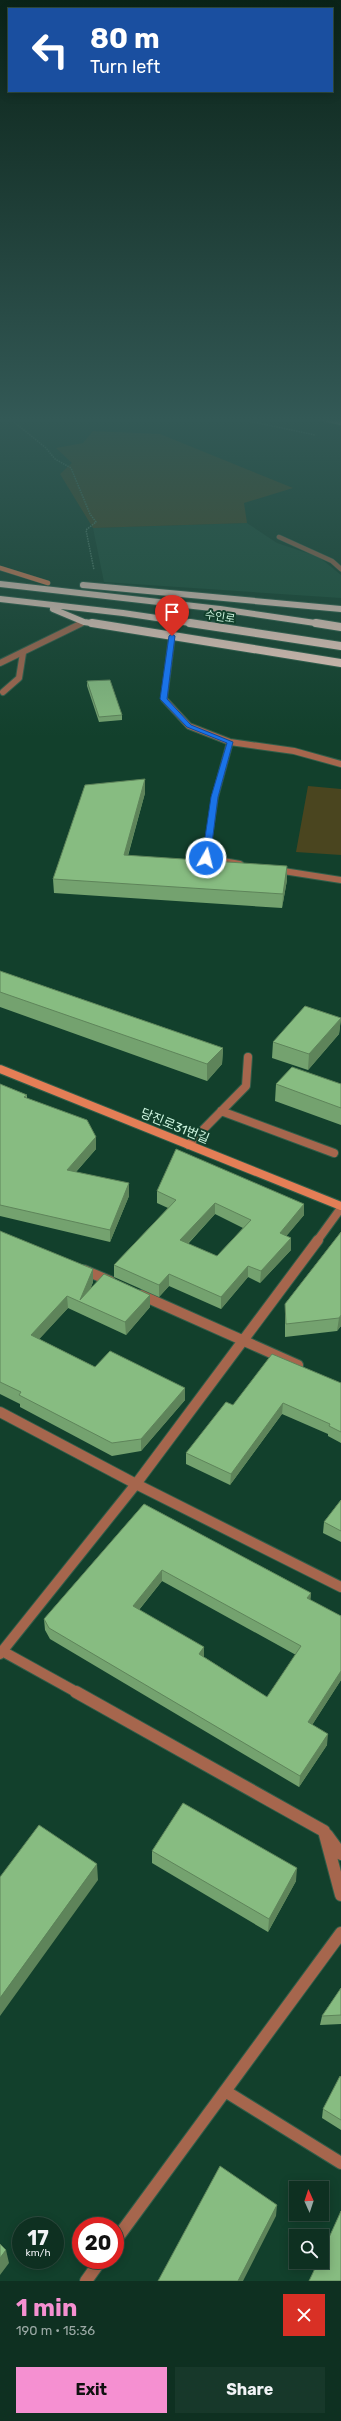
<!DOCTYPE html>
<meta charset="utf-8">
<style>
body{margin:0;font-family:Rubik,"Noto Sans KR",sans-serif;background:#17382a;color:#f1f3f6;height:100vh;display:flex;flex-direction:column;font-size:15px;white-space:nowrap}
*{box-sizing:border-box;margin:0}
p{font-size:13px;color:#9ba9a5}
.icon{flex:none;width:22px;height:22px;fill:none;stroke:currentColor;stroke-width:2;stroke-linecap:round;stroke-linejoin:round}
.map{position:relative;height:2281px;overflow:hidden}
.sheet{display:flex;flex-direction:column;background:#0e3021;flex:1}
.sheet>*{flex:none}
.banner{position:absolute;left:8px;top:8px;width:325px;height:84px;border-radius:0px;box-shadow:0 2px 10px #0003,0 0 0 1px #2e4b3f;background:#1a4fa0;color:#fff;overflow:hidden}
.needle{width:26px;rotate:357deg}
.buttons{position:absolute;left:289px;top:2181px;display:grid;gap:8px}
.buttons a{display:grid;place-items:center;width:40px;height:40px;border-radius:0px;background:#0e3021;box-shadow:0 2px 10px #0003,0 0 0 1px #2e4b3f;font-size:20px}
.speed{position:absolute;left:12px;top:2217px;display:flex;gap:8px;font-size:20px;font-weight:700;text-align:center}
.speed>*{display:grid;place-content:center;width:52px;height:52px;border-radius:50%;background:#0e3021;box-shadow:0 2px 10px #0003,0 0 0 1px #2e4b3f;line-height:1}
.speed small{font-size:10px;font-weight:400}
.speed .limit{border:6px solid #d22;background:#fff;color:#111}
.pin{position:absolute;display:grid;place-items:center;width:34px;height:34px;color:#fff;margin:-41px -17px;border-radius:50% 50% 50% 0;rotate:-45deg;box-shadow:0 0 4px #0007}
.pin .icon{rotate:45deg}
.me{position:absolute;width:44px;margin:-22px;rotate:8deg;stroke-linejoin:round;filter:drop-shadow(0 0 3px #0008)}
.turn{display:flex;align-items:center;gap:14px;height:84px;padding:0 16px;font-size:18px}
.turn .icon{width:52px;height:52px;stroke-width:2.5}
.turn b{display:block;font-size:28px;line-height:34px}
.round{display:grid;place-items:center;flex:none;width:42px;height:42px;border-radius:0px;background:#17382a}
.headline{display:flex;align-items:center;justify-content:space-between;height:68px;padding:0 16px}
h1{font-size:24px;font-weight:700;line-height:30px;color:#f590d1}
.cta{display:flex;gap:8px;margin-top:auto;padding:8px 16px}
.cta a{flex:1;height:46px;border-radius:0px;background:#f590d1;color:#111;font-size:16px;font-weight:700;line-height:46px;text-align:center}
.cta a+a{background:#17382a;color:#f1f3f6}
.map>svg:first-child{display:block}
</style>
<div class="map">
<svg width="341" height="2281" viewBox="0 0 341 2281">
<rect width="100%" height="100%" fill="#12402c"/>
<path fill="#1b4f39" d="M 247,523 L 277,543 L 319,557 L 341,575 L 341,598 L 104,582 L 93,528 Z"/>
<path fill="#4a451f" d="M 93,431 L 160,434 L 293,488 L 244,503 L 247,523 L 93,528 L 60,474 L 72,463 L 56,448 L 83,443 Z
M 308,786 L 341,789 L 341,855 L 296,852 Z"/>
<g fill="none" stroke-linecap="round" stroke-linejoin="round">
<g stroke="#305d49" stroke-width="5.5">
<path id="lane-far1" d="M 279,537 L 332,561 L 341,569"/>
</g>
<g stroke="#305d49" stroke-width="8">
<path id="lane" d="M 172,636 L 164,699 L 189,726 L 230,742
M 3,692 L 19,678 L 23,653
M 240,864 L 206,858 L 215,797 L 230,742 L 294,751 L 341,764
M 277,870 L 341,880"/>
</g>
<g stroke="#305d49" stroke-width="5.5">
<path id="street-far4" d="M 79,624 L 84,622"/>
</g>
<g stroke="#305d49" stroke-width="8">
<path id="street-far3" d="M 0,663 L 82,623"/>
</g>
<g stroke="#305d49" stroke-width="10">
<path id="street-far2" d="M 221,1111 L 334,1153
M 188,1145 L 246,1086 L 248,1057
M 317,1241 L 341,1208"/>
</g>
<g stroke="#305d49" stroke-width="12">
<path id="street-far1" d="M 84,1270 L 110,1281
M 141,1295 L 298,1365
M 0,1412 L 136,1484 L 341,1587
M 2,1651 L 78,1693
M 0,1654 L 136,1484 L 318,1240"/>
</g>
<g stroke="#305d49" stroke-width="14">
<path id="street" d="M 76,1692 L 324,1831 L 341,1895
M 327,1835 L 341,1854
M 225,2091 L 341,2163
M 115,2241 L 341,1933
M 86,2281 L 101,2260"/>
</g>
<g stroke="#305d49" stroke-width="5.5">
<path id="secondary-far1" d="M 0,568 L 48,583"/>
</g>
<g stroke="#305d49" stroke-width="10">
<path id="secondary" d="M 0,1069 L 341,1206"/>
</g>
<g stroke="#305d49" stroke-width="8">
<path id="highway-far1" d="M 318,417 L 341,422
M 0,584 L 220,609 L 322,624
M 83,585 L 341,609
M 0,599 L 123,613 L 197,624
M 53,609 L 84,622 L 98,624"/>
</g>
<g stroke="#305d49" stroke-width="10">
<path id="highway" d="M 92,623 L 341,663
M 190,623 L 341,646
M 316,623 L 341,627"/>
</g>
<path stroke="#527e6a" stroke-width="1.5" stroke-dasharray="1.5 1" stroke-linecap="butt" d="M 8,417 L 46,448 L 55,459 L 71,468 L 90,514 L 96,522 L 86,530 L 94,570
M 230,417 L 315,435"/>
<use href="#lane-far1" stroke="#a6664d" stroke-width="4.5"/>
<use href="#lane" stroke="#a6664d" stroke-width="6"/>
<use href="#street-far4" stroke="#a6664d" stroke-width="4.5"/>
<use href="#street-far3" stroke="#a6664d" stroke-width="6"/>
<use href="#street-far2" stroke="#a6664d" stroke-width="8"/>
<use href="#street-far1" stroke="#a6664d" stroke-width="10"/>
<use href="#street" stroke="#a6664d" stroke-width="12"/>
<use href="#secondary-far1" stroke="#e47e56" stroke-width="4.5"/>
<use href="#secondary" stroke="#e47e56" stroke-width="8"/>
<use href="#highway-far1" stroke="#edccc0" stroke-width="6"/>
<use href="#highway" stroke="#edccc0" stroke-width="8"/>
</g>
<path fill="#74a26f" fill-rule="evenodd" d="M 87,681 L 122,715 L 122,720 L 99,722 L 87,686 Z
M 145,779 L 145,793 L 128,856 L 287,880 L 282,908 L 54,893 L 53,879 Z
M 0,971 L 223,1048 L 222,1064 L 207,1081 L 0,1007 Z
M 341,1018 L 339,1034 L 308,1070 L 272,1058 L 273,1042 Z
M 0,1084 L 27,1095 L 27,1098 L 96,1149 L 76,1172 L 129,1196 L 110,1242 L 0,1216 Z
M 276,1084 L 341,1084 L 341,1125 L 275,1101 Z
M 157,1191 L 304,1204 L 304,1215 L 286,1236 L 291,1238 L 291,1250 L 260,1283 L 248,1277 L 221,1309 L 169,1286 L 159,1297 L 114,1277 L 114,1265 L 168,1208 L 157,1203 ZM 215,1214 L 243,1228 L 217,1256 L 188,1244 Z
M 0,1231 L 93,1282 L 90,1290 L 150,1295 L 150,1307 L 126,1335 L 68,1308 L 39,1339 L 95,1367 L 185,1388 L 185,1400 L 141,1451 L 112,1456 L 20,1407 L 20,1404 L 0,1394 Z
M 341,1232 L 341,1326 L 337,1331 L 285,1337 L 285,1304 Z
M 341,1383 L 341,1443 L 328,1436 L 328,1434 L 282,1414 L 230,1485 L 186,1464 L 186,1453 L 233,1405 Z
M 341,1500 L 341,1542 L 323,1533 L 324,1522 Z
M 144,1504 L 311,1593 L 310,1600 L 341,1616 L 341,1680 L 312,1725 L 327,1745 L 299,1787 L 50,1639 L 45,1630 L 44,1619 ZM 162,1581 L 296,1655 L 267,1697 L 204,1657 L 139,1610 Z
M 152,1851 L 296,1881 L 268,1932 L 152,1863 Z
M 341,1988 L 341,2024 L 320,2025 L 322,2016 Z
M 341,2077 L 341,2130 L 322,2118 L 323,2109 Z"/>
<path fill="#5e845a" d="M 145,779 L 145,793 L 124,869 L 124,855 Z
M 287,866 L 287,880 L 282,908 L 283,894 Z
M 341,1018 L 339,1034 L 308,1070 L 309,1054 Z
M 223,1048 L 222,1064 L 207,1081 L 207,1064 Z
M 96,1137 L 96,1149 L 67,1182 L 67,1170 Z
M 129,1183 L 129,1196 L 110,1242 L 110,1230 Z
M 215,1203 L 215,1214 L 180,1252 L 180,1240 Z
M 304,1204 L 304,1215 L 279,1245 L 280,1233 Z
M 291,1238 L 291,1250 L 260,1283 L 261,1271 Z
M 248,1266 L 248,1277 L 221,1309 L 221,1297 Z
M 93,1269 L 93,1282 L 84,1304 L 80,1300 Z
M 169,1274 L 169,1286 L 159,1297 L 159,1285 Z
M 150,1295 L 150,1307 L 126,1335 L 125,1322 Z
M 67,1296 L 68,1308 L 32,1347 L 31,1335 Z
M 341,1315 L 341,1326 L 337,1331 L 339,1318 Z
M 185,1388 L 185,1400 L 141,1451 L 141,1439 Z
M 283,1403 L 282,1414 L 230,1485 L 231,1474 Z
M 162,1570 L 162,1581 L 133,1617 L 133,1606 Z
M 311,1593 L 310,1604 L 307,1598 Z
M 204,1647 L 204,1658 L 199,1654 Z
M 341,1671 L 341,1680 L 307,1733 L 308,1722 Z
M 328,1734 L 327,1745 L 299,1787 L 300,1776 Z
M 97,1864 L 98,1880 L 0,2016 L 0,1998 Z
M 297,1868 L 296,1881 L 268,1932 L 269,1919 Z
M 277,2205 L 276,2216 L 243,2281 L 238,2281 Z
M 6,2250 L 9,2263 L 0,2275 L 0,2258 Z"/>
<path fill="#87bc81" stroke="#5e845a" fill-rule="evenodd" d="M 110,680 L 122,715 L 99,717 L 87,681 Z
M 145,779 L 124,855 L 287,866 L 283,894 L 53,879 L 85,785 Z
M 0,971 L 223,1048 L 207,1064 L 0,992 Z
M 305,1006 L 341,1018 L 309,1054 L 273,1042 Z
M 292,1067 L 341,1084 L 341,1108 L 276,1084 Z
M 0,1084 L 27,1095 L 24,1097 L 87,1120 L 96,1137 L 67,1170 L 129,1183 L 110,1230 L 0,1205 Z
M 176,1149 L 304,1204 L 280,1233 L 291,1238 L 261,1271 L 248,1266 L 221,1297 L 169,1274 L 159,1285 L 114,1265 L 176,1200 L 157,1191 ZM 215,1203 L 251,1220 L 217,1256 L 180,1240 Z
M 0,1231 L 93,1269 L 80,1300 L 104,1274 L 150,1295 L 125,1322 L 67,1296 L 31,1335 L 95,1367 L 110,1351 L 185,1388 L 141,1439 L 112,1443 L 19,1395 L 21,1392 L 0,1382 Z
M 341,1232 L 341,1315 L 339,1318 L 286,1324 L 285,1304 Z
M 272,1354 L 341,1383 L 341,1432 L 329,1426 L 330,1424 L 283,1403 L 231,1474 L 186,1453 L 226,1402 L 233,1405 Z
M 341,1500 L 341,1531 L 324,1522 Z
M 144,1504 L 311,1593 L 307,1598 L 341,1616 L 341,1671 L 308,1722 L 328,1734 L 300,1776 L 49,1628 L 44,1619 ZM 162,1570 L 301,1646 L 267,1697 L 199,1654 L 204,1647 L 133,1606 Z
M 183,1803 L 297,1868 L 269,1919 L 152,1851 Z
M 39,1825 L 97,1864 L 0,1998 L 0,1877 Z
M 341,1988 L 341,2015 L 322,2016 Z
M 340,2076 L 341,2077 L 341,2120 L 323,2109 Z
M 220,2166 L 277,2205 L 238,2281 L 158,2281 Z
M 341,2211 L 341,2281 L 309,2281 L 318,2262 L 322,2262 L 322,2253 Z
M 0,2244 L 6,2250 L 0,2258 Z"/>
<linearGradient id="sky" x2="0" y2="1"><stop stop-color="#0a2318"/><stop offset="0.57" stop-color="#335956"/><stop offset="1" stop-color="#335956" stop-opacity="0"/></linearGradient>
<rect width="341" height="737" fill="url(#sky)"/>
<path fill="#1a73e8" stroke="#114b97" d="M 172,634 L 175,636 L 167,699 L 191,725 L 233,742 L 218,797 L 210,858 L 206,860 L 202,858 L 211,797 L 227,743 L 187,727 L 160,699 L 169,636 Z"/>
<g text-anchor="middle" dominant-baseline="central" stroke-width="4" stroke-linejoin="round" paint-order="stroke">
<g font-size="11" fill="#cef6e0" stroke="#12402c">
<text transform="translate(220 617) rotate(9)">수인로</text>
</g>
<g font-size="13" fill="#cef6e0" stroke="#12402c">
<text transform="translate(175 1126) rotate(22)">당진로31번길</text>
</g>
</g>
</svg>
<div class="buttons">
<a><svg class="needle" viewBox="-14 -14 28 28"><path d="M0-13l5 13h-10z" fill="#e53935"/><path d="M0 13l5-13h-10z" fill="#9ba9a5"/></svg></a>
<a><svg class="icon" aria-label="search" viewBox="0 0 24 24"><circle cx="10" cy="10" r="6"/><path d="M15 15l6 6"/></svg></a>
</div>
<div class="speed"><div>17<small>km/h</small></div><div class="limit">20</div></div>
<div class="pin" style="left:172px;top:636px;background:#d93025"><svg class="icon" aria-label="arrive" viewBox="0 0 24 24"><path d="M6 21V4h12l-3 4 3 4H6"/></svg></div>
<svg class="me" style="left:206px;top:858px" viewBox="-20 -20 40 40"><circle r="17" fill="#1a73e8" stroke="#fff" stroke-width="3"/><path d="M0-11L8 9 0 5-8 9z" fill="#fff"/></svg>
<div class="banner">
<div class="turn"><svg class="icon" aria-label="left" viewBox="0 0 24 24"><path d="M17 20v-9H6M10 6l-5 5 5 5"/></svg><div><b>80 m</b>Turn left</div></div>
</div>
</div>
<section class="sheet">
<div class="headline"><div><h1>1 min</h1><p>190 m · 15:36</p></div><a class="round" style="background:#d93025;color:#fff"><svg class="icon" aria-label="close" viewBox="0 0 24 24"><path d="M6 6l12 12M18 6L6 18"/></svg></a></div>
<div class="cta"><a>Exit</a><a>Share</a></div>
</section>
